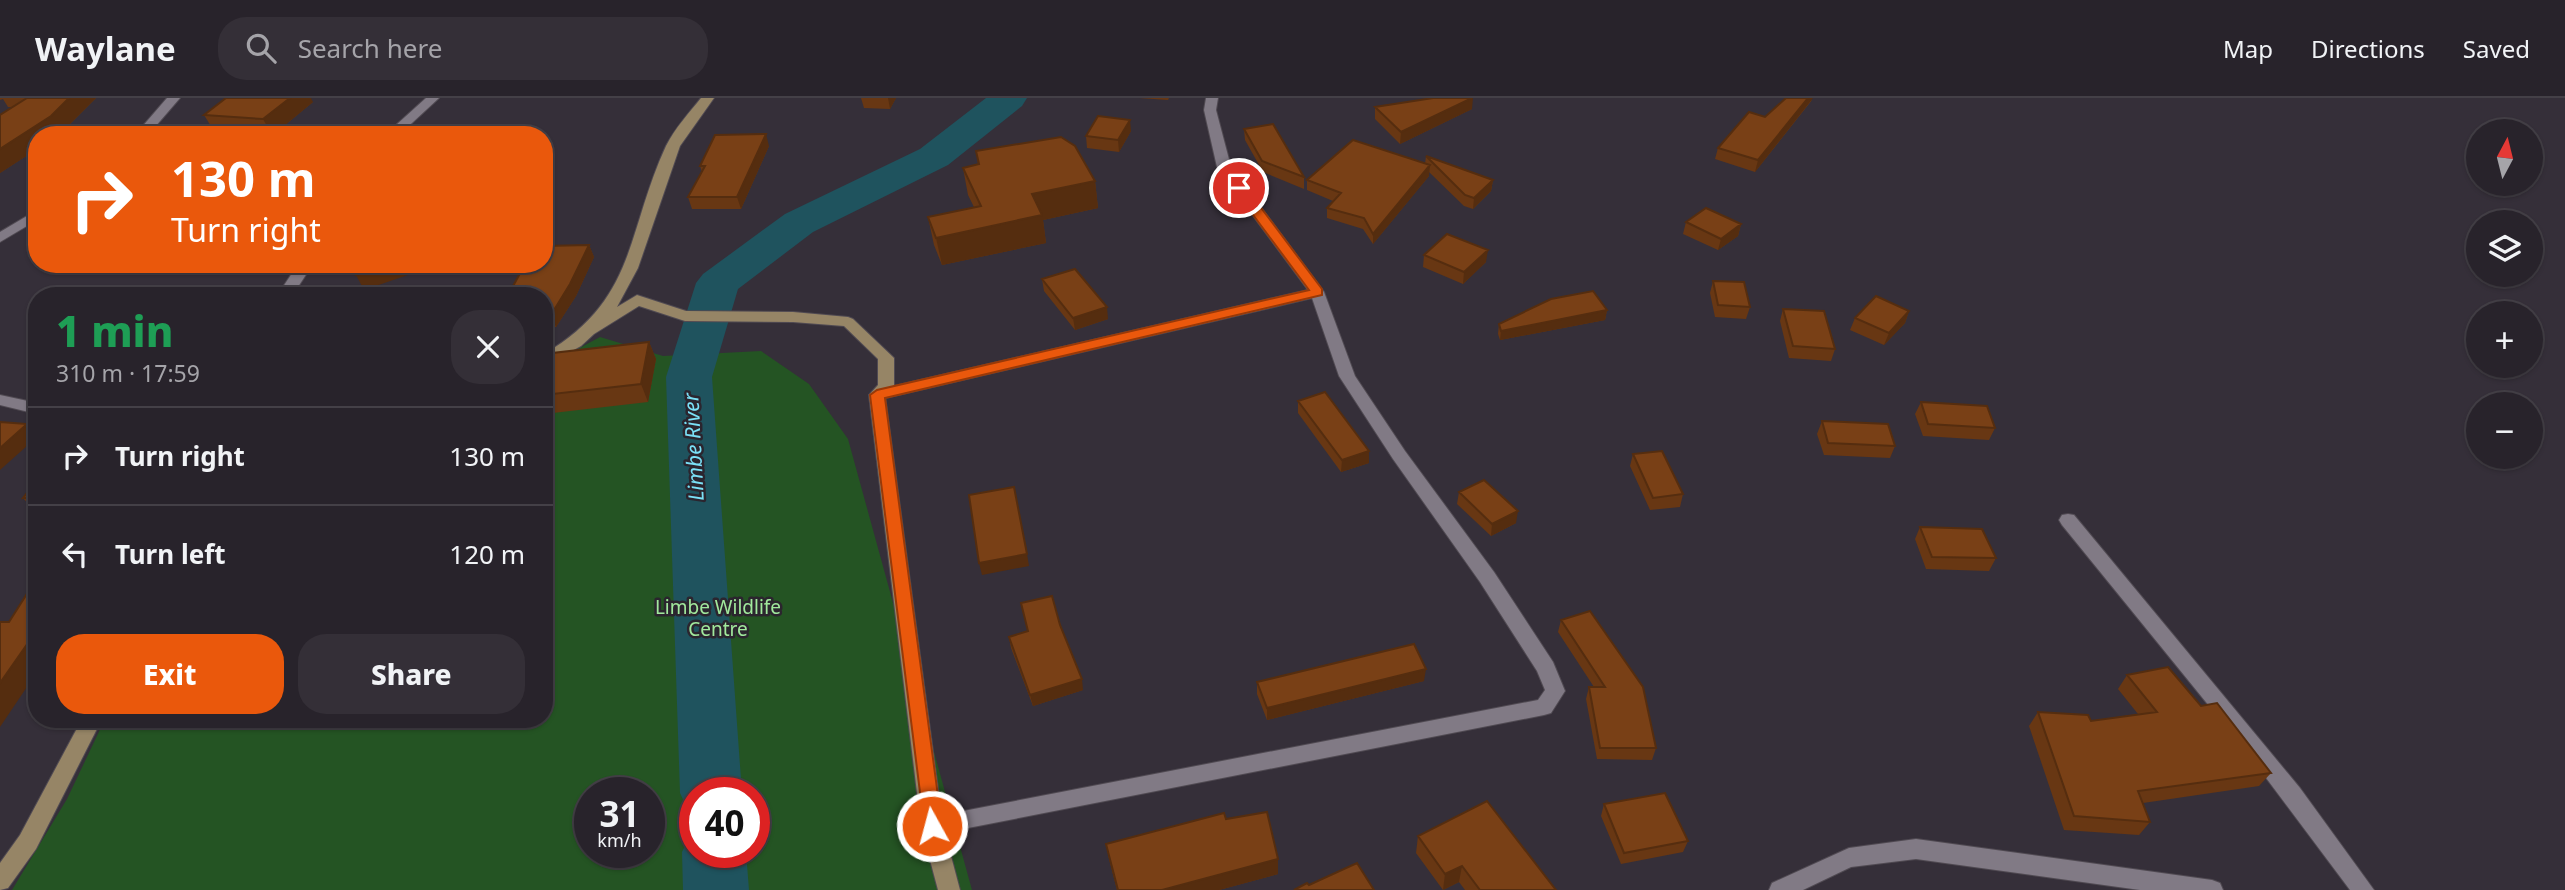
<!DOCTYPE html>
<meta charset="utf-8">
<style>
body{margin:0;font-family:"Noto Sans",sans-serif;background:#342f37;color:#f1f3f6;height:100vh;display:flex;flex-direction:column;font-size:26px;white-space:nowrap}
*{box-sizing:border-box;margin:0}
p{font-size:23px;color:#a5a4a9}
.icon{flex:none;width:38px;height:38px;fill:none;stroke:currentColor;stroke-width:2;stroke-linecap:round;stroke-linejoin:round}
.map{position:relative;flex:1;overflow:hidden}
.panel{position:absolute;left:28px;top:189px;width:525px;height:441px;display:flex;flex-direction:column;background:#28232b;border-radius:28px;box-shadow:0 2px 5px #0004,0 0 0 2px #444047}
.panel>*{flex:none}
.hud{position:absolute;left:28px;top:28px;width:525px;height:147px;border-radius:28px;box-shadow:0 2px 5px #0004,0 0 0 2px #444047;background:#ea580c;color:#fff;overflow:hidden}
.needle{width:46px;rotate:7deg}
.fabs{position:absolute;left:2466px;top:21px;display:grid;gap:14px}
.fabs a{display:grid;place-items:center;width:77px;height:77px;border-radius:50%;background:#28232b;box-shadow:0 2px 5px #0004,0 0 0 2px #444047;font-size:35px}
.speed{position:absolute;left:574px;top:679px;display:flex;gap:14px;font-size:35px;font-weight:700;text-align:center}
.speed>*{display:grid;place-content:center;width:91px;height:91px;border-radius:50%;background:#28232b;box-shadow:0 2px 5px #0004,0 0 0 2px #444047;line-height:1}
.speed small{font-size:18px;font-weight:400}
.speed .limit{border:10px solid #d22;background:#fff;color:#111}
.pin{position:absolute;display:grid;place-items:center;width:60px;height:60px;color:#fff;margin:-30px;border:4px solid #fff;border-radius:50%;box-shadow:0 2px 7px #0007}
.me{position:absolute;width:77px;margin:-38px;rotate:353deg;stroke-linejoin:round;filter:drop-shadow(0 0 5px #0008)}
.turn{display:flex;align-items:center;gap:24px;height:147px;padding:0 28px;font-size:32px}
.turn .icon{width:91px;height:91px;stroke-width:2.5}
.turn b{display:block;font-size:49px;line-height:60px}
.round{display:grid;place-items:center;flex:none;width:74px;height:74px;border-radius:28px;background:#342f37}
.overview{display:flex;align-items:center;justify-content:space-between;height:119px;padding:0 28px}
h1{font-size:42px;font-weight:800;line-height:52px;color:#1e9e55}
.primary-button{display:flex;gap:14px;margin-top:auto;padding:14px 28px}
.primary-button a{flex:1;height:80px;border-radius:28px;background:#ea580c;color:#fff;font-size:28px;font-weight:800;line-height:80px;text-align:center}
.primary-button a+a{background:#342f37;color:#f1f3f6}
ul{padding:0;list-style:none}
li{display:flex;align-items:center;gap:21px;height:98px;padding:0 28px;border-top:2px solid #444047}
li div{flex:1}
li b{display:block;font-size:26px}
li em{font-style:normal}
header{display:flex;align-items:center;gap:42px;box-sizing:border-box;height:98px;padding:0 35px;background:#28232b;border-bottom:2px solid #444047}
header strong{font-size:33px}
nav{display:flex;gap:38px;margin-inline-start:auto;font-size:24px}
.search{width:490px;height:63px;background:#342f37;display:flex;align-items:center;gap:18px;box-sizing:border-box;padding:0 24px;border-radius:28px;color:#a5a4a9;font-size:26px}
.map>svg:first-child{display:block}
</style>
<header>
<strong>Waylane</strong>
<div class="search"><svg class="icon" aria-label="search" viewBox="0 0 24 24"><circle cx="10" cy="10" r="6"/><path d="M15 15l6 6"/></svg>Search here</div>
<nav><a>Map</a><a>Directions</a><a>Saved</a></nav>
</header>
<div class="map">
<svg width="2565" height="792" viewBox="0 0 2565 792">
<rect width="100%" height="100%" fill="#352f39"/>
<path fill="#245423" fill-rule="evenodd" d="M 600,239 L 663,258 L 761,253 L 809,286 L 848,341 L 972,792 L 12,792 L 67,701 L 105,621 L 544,621 L 544,269 ZM 590,695 L 649,695 L 649,754 L 590,754 ZM 695,695 L 754,695 L 754,754 L 695,754 Z"/>
<g fill="none" stroke-linecap="round" stroke-linejoin="round">
<path fill="#1f535e" fill-rule="evenodd" d="M 986,0 L 1027,0 L 1022,8 L 948,67 L 813,134 L 738,191 L 712,279 L 742,695 L 695,695 L 695,716 L 689,714 L 680,695 L 666,279 L 696,185 L 703,176 L 785,116 L 920,51 Z
M 695,733 L 695,754 L 746,754 L 749,792 L 683,792 L 682,754 L 692,734 Z"/>
<g stroke="#504a52" stroke-width="2">
<path id="street" d="M 167,0 L 180,0 L 148,37 L 135,37 Z
M 426,0 L 439,0 L 399,37 L 385,37 Z
M 1206,0 L 1218,0 L 1216,12 L 1231,69 L 1324,194 L 1355,278 L 1405,353 L 1494,474 L 1553,564 L 1565,593 L 1551,615 L 1544,617 L 932,737 L 924,735 L 921,728 L 924,721 L 932,719 L 1538,602 L 1545,592 L 1537,573 L 1480,484 L 1393,361 L 1339,278 L 1312,200 L 877,302 L 869,297 L 877,292 L 1308,192 L 1217,69 L 1204,12 Z
M 37,112 L 37,122 L 0,144 L 0,134 Z
M 298,166 L 313,166 L 292,198 L 277,198 Z
M 0,297 L 37,305 L 37,316 L 0,307 Z
M 2068,416 L 2074,417 L 2300,690 L 2374,792 L 2350,792 L 2249,657 L 2062,427 L 2059,422 L 2062,417 Z
M 1916,741 L 2212,782 L 2220,785 L 2223,792 L 2140,792 L 1916,761 L 1851,769 L 1803,792 L 1769,792 L 1772,785 L 1849,750 Z"/>
</g>
<g stroke="#504a52" stroke-width="2">
<path id="secondary" d="M 701,0 L 714,0 L 680,48 L 638,170 L 617,209 L 637,197 L 686,213 L 793,214 L 848,219 L 853,221 L 894,260 L 894,289 L 885,298 L 943,728 L 960,792 L 938,792 L 921,728 L 869,297 L 878,287 L 878,261 L 844,228 L 793,224 L 685,223 L 639,208 L 594,236 L 581,248 L 544,268 L 544,256 C 637,202 626,134 666,48 C 675,30 689,15 701,0 Z
M 82,621 L 102,621 L 36,751 L 8,790 L 0,792 L 0,765 L 20,737 Z"/>
</g>
<use href="#street" fill="#817a85" fill-rule="evenodd"/>
<use href="#secondary" fill="#968566" fill-rule="evenodd"/>
</g>
<path fill="#683713" d="M 0,0 L 96,0 L 62,34 L 58,37 L 37,37 L 37,51 L 0,75 L 0,17 L 14,9 L 8,9 L 3,1 L 0,2 Z
M 861,0 L 896,0 L 890,11 L 864,10 Z
M 1139,0 L 1169,0 L 1168,2 Z
M 1812,2 L 1755,74 L 1715,61 L 1718,50 L 1765,19 Z
M 313,4 L 273,37 L 214,33 L 204,17 Z
M 1375,9 L 1472,11 L 1400,46 L 1375,21 Z
M 1244,31 L 1304,79 L 1304,91 L 1263,74 L 1245,42 Z
M 1131,33 L 1119,54 L 1087,50 L 1086,38 Z
M 769,48 L 741,111 L 692,111 L 688,99 L 702,74 L 700,68 Z
M 976,53 L 1095,83 L 1098,110 L 1043,122 L 1046,145 L 942,167 L 934,147 L 928,119 L 974,109 L 968,97 L 963,70 L 978,66 Z
M 1426,58 L 1493,82 L 1491,93 L 1473,111 L 1464,108 L 1429,74 L 1429,78 L 1373,146 L 1363,131 L 1327,120 L 1327,110 L 1333,103 L 1307,92 L 1307,82 L 1425,66 Z
M 1686,124 L 1741,126 L 1738,138 L 1718,152 L 1683,136 Z
M 589,147 L 594,159 L 576,198 L 556,229 L 544,229 L 544,198 L 511,192 Z
M 1424,157 L 1486,164 L 1463,186 L 1423,169 Z
M 1042,181 L 1108,221 L 1075,232 L 1044,193 Z
M 1713,183 L 1750,209 L 1746,221 L 1715,219 L 1710,195 Z
M 1783,211 L 1835,251 L 1831,263 L 1789,260 L 1780,223 Z
M 1607,212 L 1605,222 L 1500,242 L 1498,236 L 1499,226 Z
M 1909,213 L 1905,225 L 1884,247 L 1850,232 L 1855,220 Z
M 649,244 L 656,261 L 648,304 L 544,316 L 544,256 Z
M 1298,303 L 1369,365 L 1341,374 L 1298,315 Z
M 1921,304 L 1995,330 L 1989,342 L 1923,338 L 1915,316 Z
M 1822,323 L 1895,348 L 1890,360 L 1824,357 L 1817,336 Z
M 1633,356 L 1683,396 L 1680,409 L 1650,412 L 1630,368 Z
M 37,382 L 37,412 L 34,412 L 23,400 Z
M 1459,394 L 1516,425 L 1491,438 L 1457,406 Z
M 1920,429 L 1996,460 L 1989,473 L 1926,471 L 1915,441 Z
M 1021,505 L 1083,592 L 1033,608 L 1011,550 L 1009,539 L 1028,534 Z
M 1561,522 L 1656,650 L 1652,662 L 1597,661 L 1586,601 L 1589,589 L 1594,589 L 1558,534 Z
M 2127,577 L 2201,608 L 2271,675 L 2259,688 L 2143,705 L 2150,724 L 2139,737 L 2064,732 L 2029,628 L 2038,614 L 2091,623 L 2138,616 L 2118,591 Z
M 1424,583 L 1267,622 L 1257,596 L 1257,584 Z
M 1604,706 L 1688,743 L 1683,754 L 1621,766 L 1601,718 Z
M 1226,721 L 1278,761 L 1278,776 L 1219,792 L 1117,792 L 1109,761 L 1106,746 Z
M 1418,738 L 1556,792 L 1465,792 L 1459,784 L 1443,792 L 1416,755 Z"/>
<path fill="#552d0f" d="M 69,0 L 96,0 L 62,34 L 58,37 L 37,37 L 37,51 L 0,75 L 0,51 Z
M 290,0 L 311,0 L 313,4 L 273,37 L 272,37 L 263,21 Z
M 888,0 L 896,0 L 890,11 Z
M 1473,0 L 1472,11 L 1400,46 L 1401,34 Z
M 1808,0 L 1813,0 L 1755,74 L 1758,62 Z
M 1130,22 L 1131,33 L 1119,54 L 1118,42 Z
M 766,36 L 769,48 L 741,111 L 737,99 Z
M 1430,67 L 1429,78 L 1373,146 L 1373,136 Z
M 1493,82 L 1491,93 L 1473,111 L 1474,100 Z
M 1095,83 L 1098,110 L 1043,122 L 1046,145 L 942,167 L 936,140 L 1032,96 Z
M 1741,126 L 1738,138 L 1718,152 L 1721,141 Z
M 589,147 L 594,159 L 576,198 L 556,229 L 551,217 Z
M 1488,152 L 1486,164 L 1463,186 L 1464,174 Z
M 387,166 L 433,166 L 434,168 L 364,192 L 356,177 Z
M 1107,209 L 1108,221 L 1075,232 L 1073,220 Z
M 1607,212 L 1605,222 L 1500,242 L 1501,233 Z
M 1909,213 L 1905,225 L 1884,247 L 1889,235 Z
M 649,244 L 656,261 L 648,304 L 641,286 Z
M 27,326 L 37,337 L 37,339 L 0,372 L 0,350 Z
M 1369,353 L 1369,365 L 1341,374 L 1342,362 Z
M 1518,413 L 1516,425 L 1491,438 L 1492,426 Z
M 1027,456 L 1029,468 L 982,477 L 979,465 Z
M 37,532 L 37,574 L 0,629 L 0,585 Z
M 1426,571 L 1424,583 L 1267,622 L 1267,610 Z
M 1082,581 L 1083,592 L 1033,608 L 1030,597 Z
M 1278,761 L 1278,776 L 1219,792 L 1162,792 Z
M 1462,768 L 1459,784 L 1443,792 L 1445,776 Z"/>
<path fill="#794016" stroke="#552d0f" stroke-width="2" d="M 27,0 L 69,0 L 51,18 L 0,51 L 0,17 Z
M 226,0 L 290,0 L 263,21 L 204,17 Z
M 1433,0 L 1472,0 L 1401,34 L 1375,9 Z
M 1786,0 L 1808,0 L 1758,62 L 1718,50 L 1749,14 L 1765,19 Z
M 1098,18 L 1130,22 L 1118,42 L 1086,38 Z
M 1273,26 L 1304,79 L 1262,63 L 1244,31 Z
M 766,36 L 737,99 L 688,99 L 705,68 L 700,68 L 715,37 Z
M 1061,39 L 1075,48 L 1095,83 L 1032,96 L 1042,117 L 936,140 L 928,119 L 981,108 L 963,70 L 979,66 L 976,53 Z
M 1353,42 L 1430,67 L 1373,136 L 1364,120 L 1327,110 L 1341,95 L 1307,82 Z
M 1426,58 L 1493,82 L 1474,100 L 1465,97 Z
M 1706,110 L 1741,126 L 1721,141 L 1686,124 Z
M 1447,136 L 1488,152 L 1464,174 L 1424,157 Z
M 589,147 L 570,186 L 551,217 L 544,217 L 544,198 L 503,198 L 506,192 L 511,192 L 525,166 L 544,166 L 544,148 Z
M 350,166 L 387,166 L 356,177 Z
M 1075,171 L 1107,209 L 1073,220 L 1042,181 Z
M 1713,183 L 1744,184 L 1750,209 L 1718,207 Z
M 1593,193 L 1607,212 L 1501,233 L 1499,226 L 1551,201 Z
M 1876,198 L 1909,213 L 1889,235 L 1855,220 Z
M 1783,211 L 1824,213 L 1835,251 L 1793,248 Z
M 649,244 L 641,286 L 544,297 L 544,256 Z
M 1325,294 L 1369,353 L 1342,362 L 1298,303 Z
M 1921,304 L 1987,308 L 1995,330 L 1928,326 Z
M 1822,323 L 1888,326 L 1895,348 L 1828,345 Z
M 0,324 L 27,326 L 0,350 Z
M 1662,353 L 1683,396 L 1653,400 L 1633,356 Z
M 37,382 L 37,399 L 23,400 Z
M 1484,382 L 1518,413 L 1492,426 L 1459,394 Z
M 1014,389 L 1027,456 L 979,465 L 969,397 Z
M 1920,429 L 1982,431 L 1996,460 L 1932,459 Z
M 37,480 L 37,532 L 0,585 L 0,524 L 9,524 Z
M 1052,498 L 1060,527 L 1082,581 L 1030,597 L 1009,539 L 1028,533 L 1021,505 Z
M 1590,513 L 1643,589 L 1656,650 L 1600,650 L 1589,589 L 1605,589 L 1561,522 Z
M 1414,546 L 1426,571 L 1267,610 L 1257,584 Z
M 2168,569 L 2201,608 L 2217,605 L 2271,675 L 2138,693 L 2150,724 L 2074,718 L 2038,614 L 2088,617 L 2091,623 L 2157,614 L 2127,577 Z
M 1665,695 L 1688,743 L 1624,755 L 1604,706 Z
M 1487,703 L 1556,792 L 1480,792 L 1462,768 L 1445,776 L 1418,738 Z
M 1267,714 L 1278,761 L 1162,792 L 1118,792 L 1106,746 L 1224,715 L 1226,721 Z
M 1357,765 L 1374,792 L 1294,792 L 1307,785 L 1309,787 Z"/>
<path fill="#ea580c" stroke="#983908" stroke-width="2" d="M 1239,86 L 1244,87 L 1322,191 L 1322,197 L 885,300 L 942,728 L 939,734 L 932,737 L 925,734 L 870,297 L 877,292 L 1309,192 L 1233,90 Z"/>
<g text-anchor="middle" dominant-baseline="central" stroke-width="5" stroke-linejoin="round" paint-order="stroke">
<g font-size="19" fill="#a1e99d" stroke="#2b252e">
<text x="718" y="509">Limbe Wildlife<tspan x="718" dy="22">Centre</tspan></text>
</g>
<g font-size="21" font-style="italic" fill="#7be1f7" stroke="#2b252e">
<text transform="translate(693 349) rotate(-93)">Limbe River</text>
</g>
</g>
</svg>
<div class="fabs">
<a><svg class="needle" viewBox="-14 -14 28 28"><path d="M0-13l5 13h-10z" fill="#e53935"/><path d="M0 13l5-13h-10z" fill="#a5a4a9"/></svg></a>
<a><svg class="icon" aria-label="layers" viewBox="0 0 24 24"><path d="M12 4l9 5-9 5-9-5zM3 14l9 5 9-5"/></svg></a>
<a>+</a>
<a>−</a>
</div>
<div class="speed"><div>31<small>km/h</small></div><div class="limit">40</div></div>
<div class="pin" style="left:1239px;top:90px;background:#d93025"><svg class="icon" aria-label="arrive" viewBox="0 0 24 24"><path d="M6 21V4h12l-3 4 3 4H6"/></svg></div>
<svg class="me" style="left:932px;top:728px" viewBox="-20 -20 40 40"><circle r="17" fill="#ea580c" stroke="#fff" stroke-width="3"/><path d="M0-11L8 9 0 5-8 9z" fill="#fff"/></svg>
<div class="hud">
<div class="turn"><svg class="icon" aria-label="right" viewBox="0 0 24 24"><path d="M7 20v-9h11M14 6l5 5-5 5"/></svg><div><b>130 m</b>Turn right</div></div>
</div>
<section class="panel">
<div class="overview"><div><h1>1 min</h1><p>310 m · 17:59</p></div><a class="round"><svg class="icon" aria-label="close" viewBox="0 0 24 24"><path d="M6 6l12 12M18 6L6 18"/></svg></a></div>
<ul>
<li><svg class="icon" aria-label="right" viewBox="0 0 24 24"><path d="M7 20v-9h11M14 6l5 5-5 5"/></svg><div><b>Turn right</b></div><em>130 m</em></li>
<li><svg class="icon" aria-label="left" viewBox="0 0 24 24"><path d="M17 20v-9H6M10 6l-5 5 5 5"/></svg><div><b>Turn left</b></div><em>120 m</em></li>
</ul>
<div class="primary-button"><a>Exit</a><a>Share</a></div>
</section>
</div>
